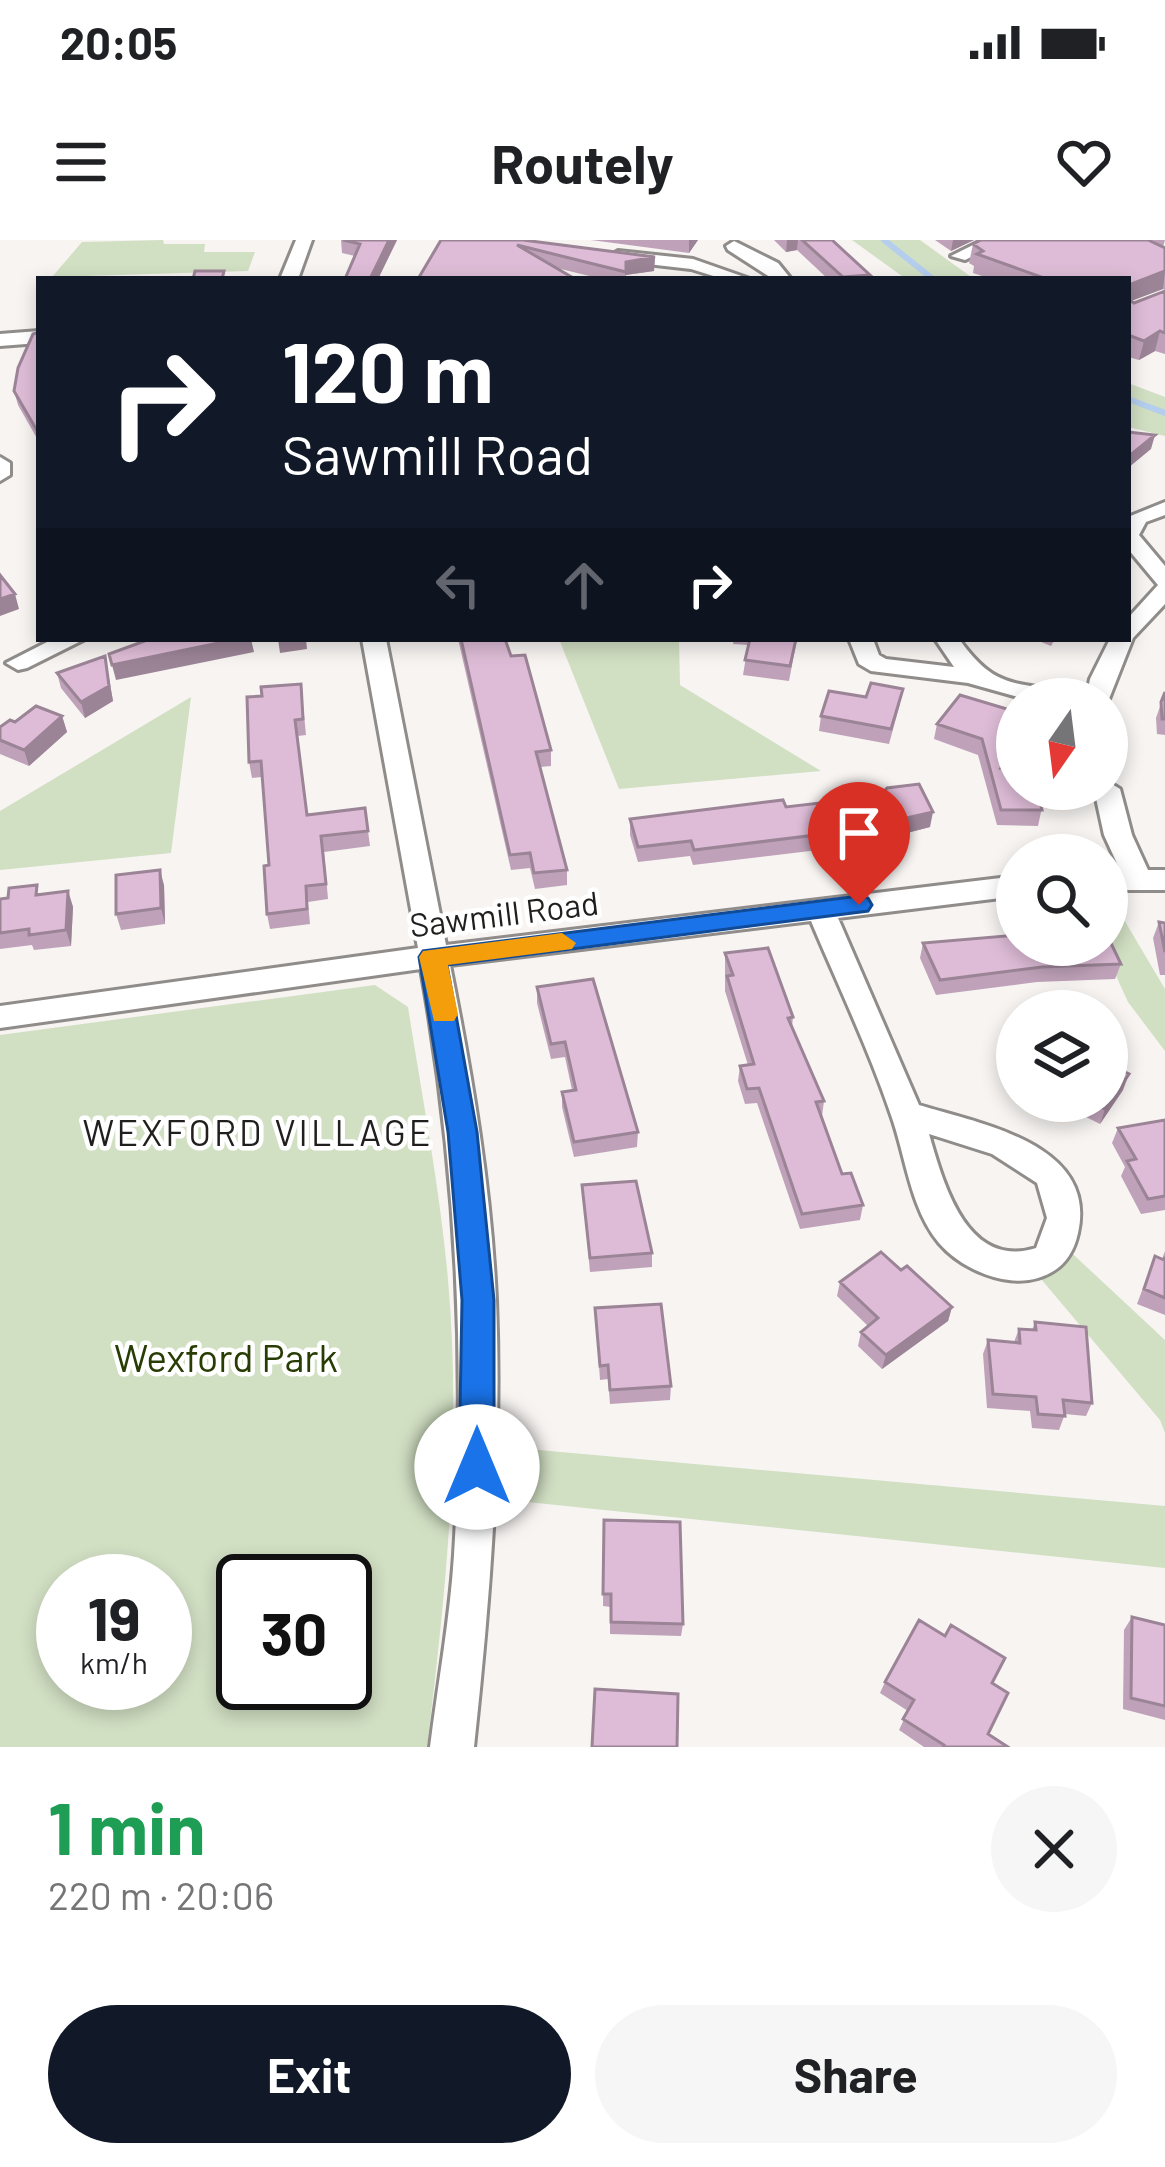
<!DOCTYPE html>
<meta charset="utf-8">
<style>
body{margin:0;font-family:Barlow,sans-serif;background:#f6f6f6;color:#202124;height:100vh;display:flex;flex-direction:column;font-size:45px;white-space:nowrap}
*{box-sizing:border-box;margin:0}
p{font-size:39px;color:#757577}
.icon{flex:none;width:66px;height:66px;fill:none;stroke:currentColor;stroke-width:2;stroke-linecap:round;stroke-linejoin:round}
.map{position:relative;height:1507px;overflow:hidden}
.panel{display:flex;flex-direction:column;background:#fff;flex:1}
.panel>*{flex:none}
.top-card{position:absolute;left:36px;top:36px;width:1095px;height:366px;border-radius:0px;box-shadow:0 6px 18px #0003;background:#111827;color:#fff;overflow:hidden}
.needle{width:78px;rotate:194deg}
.fabs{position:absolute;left:996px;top:438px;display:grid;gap:24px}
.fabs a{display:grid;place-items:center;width:132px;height:132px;border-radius:50%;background:#fff;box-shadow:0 6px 18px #0003;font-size:60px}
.speed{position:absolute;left:36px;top:1314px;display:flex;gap:24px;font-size:60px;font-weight:700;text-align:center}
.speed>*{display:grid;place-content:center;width:156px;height:156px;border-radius:50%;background:#fff;box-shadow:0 6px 18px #0003;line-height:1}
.speed small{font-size:30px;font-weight:400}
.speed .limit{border:6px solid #111;border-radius:18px;background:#fff;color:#111}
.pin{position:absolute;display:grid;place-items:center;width:102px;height:102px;color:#fff;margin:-123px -51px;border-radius:50% 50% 50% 0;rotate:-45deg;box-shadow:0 0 12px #0007}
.pin .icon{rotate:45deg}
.me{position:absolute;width:132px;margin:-66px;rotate:0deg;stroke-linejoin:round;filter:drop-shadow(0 0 9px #0008)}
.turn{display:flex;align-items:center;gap:42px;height:252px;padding:0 48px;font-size:54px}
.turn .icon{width:156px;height:156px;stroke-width:2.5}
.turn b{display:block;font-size:84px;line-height:102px}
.lanes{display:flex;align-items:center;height:114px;padding:0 48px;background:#0003;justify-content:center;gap:60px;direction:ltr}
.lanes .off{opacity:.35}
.round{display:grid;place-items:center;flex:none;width:126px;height:126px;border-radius:63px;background:#f6f6f6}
.headline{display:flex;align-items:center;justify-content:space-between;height:204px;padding:0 48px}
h1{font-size:72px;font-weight:700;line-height:90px;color:#1e9e55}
.primary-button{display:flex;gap:24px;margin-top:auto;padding:24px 48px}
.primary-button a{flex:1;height:138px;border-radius:72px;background:#111827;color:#fff;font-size:48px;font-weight:700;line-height:138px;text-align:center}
.primary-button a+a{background:#f6f6f6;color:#202124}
.status{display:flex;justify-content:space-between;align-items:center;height:84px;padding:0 60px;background:#fff;direction:ltr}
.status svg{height:33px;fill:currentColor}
header{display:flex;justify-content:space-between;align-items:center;height:156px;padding:0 48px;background:#fff;font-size:54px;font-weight:700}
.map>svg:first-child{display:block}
</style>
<div class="status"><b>20:05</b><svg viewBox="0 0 49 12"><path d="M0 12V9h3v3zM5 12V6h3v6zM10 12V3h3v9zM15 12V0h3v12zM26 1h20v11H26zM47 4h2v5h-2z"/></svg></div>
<header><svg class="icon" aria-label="menu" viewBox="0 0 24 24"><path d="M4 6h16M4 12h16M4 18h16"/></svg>Routely<svg class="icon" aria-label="heart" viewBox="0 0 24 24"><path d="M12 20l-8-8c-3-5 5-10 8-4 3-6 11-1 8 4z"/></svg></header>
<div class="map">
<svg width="1165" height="1507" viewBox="0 0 1165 1507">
<rect width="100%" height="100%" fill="#f7f4f2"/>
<path fill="#d1dfc3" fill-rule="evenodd" d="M 163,0 L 164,4 L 205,4 L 204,12 L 255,12 L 248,31 L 52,37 L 82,2 Z
M 852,0 L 920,0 L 974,39 L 906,39 Z
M 1128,143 L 1165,157 L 1165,196 L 1128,187 Z
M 559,399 L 679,399 L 680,445 L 821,531 L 619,549 Z
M 191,457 L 171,613 L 0,630 L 0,571 Z
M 1107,651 L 1165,749 L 1165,811 L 1128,762 L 1102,705 L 1107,705 Z
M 375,745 L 408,767 C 422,857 440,948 448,1040 C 462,1197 446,1351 427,1507 L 0,1507 L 0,795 ZM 63,1341 L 165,1341 L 165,1443 L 63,1443 ZM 243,1341 L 345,1341 L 345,1443 L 243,1443 Z
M 1062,1004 L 1165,1100 L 1165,1193 L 1160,1180 L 1030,1026 Z
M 505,1207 L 1165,1266 L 1165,1328 L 507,1260 Z"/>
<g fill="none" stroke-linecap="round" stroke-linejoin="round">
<path stroke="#b5ceee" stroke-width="6" d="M 884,0 L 933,39
M 1128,159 L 1165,173"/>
<g stroke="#8f8c8a" stroke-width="6">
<path id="street" d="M 296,0 L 312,0 L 298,39 L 280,39 Z
M 983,0 L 1005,0 L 965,20 L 951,16 Z
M 734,1 L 778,23 L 791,39 L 773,39 L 728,10 L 726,6 Z
M 618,11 L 693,19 L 750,39 L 723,39 L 691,29 L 612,20 L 610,16 Z
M 39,91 L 39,103 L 0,106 L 0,94 Z
M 0,217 L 10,223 L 10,235 L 0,241 Z
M 1165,262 L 1165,275 L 1146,282 L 1139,295 L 1165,326 L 1165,364 L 1133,398 L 1107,464 L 1107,459 L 1086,459 L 1090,439 L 1110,399 L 1128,399 L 1128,378 L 1158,345 L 1128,309 L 1128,277 Z
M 53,399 L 85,399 L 27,428 L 18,430 L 6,423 Z
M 362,399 L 386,399 L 446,705 L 1017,636 L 1017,656 L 838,678 L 919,865 C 981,884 1098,904 1078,993 C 1073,1016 1061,1031 1038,1038 C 1006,1048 961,1029 939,1003 C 910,968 906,917 891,875 C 869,810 838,745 811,681 L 450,725 C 472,835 491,948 496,1060 C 502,1210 490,1359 474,1507 L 430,1507 C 438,1443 450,1379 454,1315 C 466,1118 456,923 421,729 L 0,788 L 0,766 L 418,708 ZM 929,894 L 992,914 L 1037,943 L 1047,978 L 1036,1008 C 966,1030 943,942 929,894 Z
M 849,399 L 873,399 L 879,415 L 886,419 L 954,427 L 935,399 L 959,399 C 997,452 1015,440 1074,454 L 1077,459 L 1025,459 L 968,443 L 871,431 L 859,424 Z
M 1107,541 L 1120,549 L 1132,595 L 1148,630 L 1165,630 L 1165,650 L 1107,650 L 1107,630 L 1120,630 L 1104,595 L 1094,549 L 1107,549 Z"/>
</g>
<use href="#street" fill="#fff" fill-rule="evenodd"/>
</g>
<path fill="#bfa2b9" d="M 341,0 L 397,0 L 378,39 L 355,16 L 342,13 Z
M 441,0 L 655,17 L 654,31 L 626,35 L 626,39 L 602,39 Z
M 591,0 L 698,0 L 689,13 Z
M 774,0 L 832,0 L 870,35 L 869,39 L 828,39 L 797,10 L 786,12 Z
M 935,0 L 974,0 L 951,11 Z
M 981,0 L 1165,0 L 1163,7 L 1165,8 L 1165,50 L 1163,49 L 1131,61 L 1134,63 L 1165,51 L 1165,114 L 1155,111 L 1139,120 L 1128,117 L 1128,39 L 991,39 L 973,33 L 974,26 L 969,23 L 973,4 Z
M 39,92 L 39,202 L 18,165 L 14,151 Z
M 458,399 L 505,399 L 551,510 L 551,526 L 540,527 L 567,630 L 567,645 L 535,649 L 530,628 L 511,630 Z
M 734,399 L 797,399 L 789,441 L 743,435 L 748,405 L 733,404 Z
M 1034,399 L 1055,399 L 1051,406 Z
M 105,416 L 113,461 L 85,478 L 61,448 L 57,433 Z
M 301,444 L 306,495 L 298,496 L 307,575 L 365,568 L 370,606 L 324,612 L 328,659 L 308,662 L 310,684 L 270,689 L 267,674 L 269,625 L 262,537 L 252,538 L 249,522 L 262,456 Z
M 1165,452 L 1165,495 L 1157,494 L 1156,478 Z
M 900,464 L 889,504 L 819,491 L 821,476 Z
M 1017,472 L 1017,515 L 1008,528 L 1044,558 L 1038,586 L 997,585 L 978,515 L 934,499 L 937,484 Z
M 62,476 L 67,492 L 29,526 L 0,514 L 0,487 L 15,482 Z
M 786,567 L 870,570 L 930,587 L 903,594 L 902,600 L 693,625 L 690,616 L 638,622 L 630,595 L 630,579 Z
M 164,645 L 165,684 L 121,690 L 116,674 Z
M 68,651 L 73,667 L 71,706 L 34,710 L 32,705 L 0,709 L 0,659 Z
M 1159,682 L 1165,683 L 1165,735 L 1160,735 L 1153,698 Z
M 923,703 L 1121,724 L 1115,739 L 1037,742 L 936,755 L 920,718 Z
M 725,713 L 793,777 L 792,787 L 824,861 L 822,876 L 842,934 L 863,965 L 860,980 L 800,989 L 757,863 L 745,864 L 738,841 L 740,826 L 748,825 L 725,751 Z
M 537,747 L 638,892 L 637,907 L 574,917 L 562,867 L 562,852 L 572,850 L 565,817 L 551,819 L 537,763 Z
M 1123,850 L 1100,884 L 1054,861 L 1107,861 Z
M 1165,880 L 1165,970 L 1141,974 L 1121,936 L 1125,927 L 1112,903 L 1118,888 Z
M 582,945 L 652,1013 L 652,1027 L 590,1032 Z
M 1165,1011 L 1165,1075 L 1137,1064 L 1155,1016 L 1162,1019 Z
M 901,1030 L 952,1067 L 948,1081 L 882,1129 L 858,1106 L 861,1092 L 868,1086 L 837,1056 L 840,1042 Z
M 595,1068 L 671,1146 L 670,1160 L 610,1164 L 608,1139 L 600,1140 Z
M 1035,1082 L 1092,1163 L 1086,1176 L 1065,1174 L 1059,1190 L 1032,1188 L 1030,1171 L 987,1168 L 983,1114 L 988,1100 L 1014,1102 L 1019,1089 L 1032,1090 Z
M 604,1280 L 683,1384 L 681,1396 L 610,1394 L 610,1367 L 603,1366 Z
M 1132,1377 L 1165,1385 L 1165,1480 L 1123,1469 L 1124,1390 Z
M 885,1442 L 992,1443 L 988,1494 L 1008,1507 L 924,1507 L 899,1490 L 908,1471 L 880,1453 Z"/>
<path fill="#9b8496" d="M 389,0 L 397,0 L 378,39 L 370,39 Z
M 689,0 L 698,0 L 689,13 Z
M 787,0 L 798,0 L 797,10 L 786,12 Z
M 953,0 L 974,0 L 951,11 Z
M 655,17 L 654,31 L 625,35 L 626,22 Z
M 1165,31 L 1163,49 L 1128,62 L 1131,44 Z
M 870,35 L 869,39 L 842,39 L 843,37 Z
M 1160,91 L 1155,111 L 1139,120 L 1144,101 Z
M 1155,195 L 1151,209 L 1128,228 L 1128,217 Z
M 15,354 L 19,369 L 0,376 L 0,359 Z
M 238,399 L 251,399 L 254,412 L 116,440 L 112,425 Z
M 278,399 L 306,399 L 307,409 L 280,413 Z
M 105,416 L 113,461 L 85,478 L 81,462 Z
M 62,476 L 67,492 L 29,526 L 24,510 Z
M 1017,505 L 1017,515 L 997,544 L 1001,528 Z
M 933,572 L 930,587 L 903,594 L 905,584 L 902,579 Z
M 160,630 L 164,645 L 165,684 L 161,668 Z
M 68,651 L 73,667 L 71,706 L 66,690 Z
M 1129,834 L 1123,850 L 1100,884 L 1105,869 Z
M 952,1067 L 948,1081 L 882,1129 L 886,1115 Z"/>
<path fill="#debcd7" stroke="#9b8496" stroke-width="3" d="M 343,0 L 389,0 L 370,39 L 345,39 L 360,4 Z
M 441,0 L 523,0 L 655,17 L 626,22 L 626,32 L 517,5 L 575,39 L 418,39 Z
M 802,0 L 832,0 L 870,35 L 843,37 Z
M 981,0 L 1148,0 L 1165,8 L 1165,31 L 1131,44 L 1128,59 L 1134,63 L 1165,51 L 1165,93 L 1160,91 L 1144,101 L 1128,95 L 1128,39 L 1042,39 L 1044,38 L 977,14 L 983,11 L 973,4 Z
M 195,31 L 224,31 L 222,39 L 193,39 Z
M 39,92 L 39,194 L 14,151 L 18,128 L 33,94 Z
M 1128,192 L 1155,195 L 1128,217 Z
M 0,335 L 15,354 L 0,359 Z
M 150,399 L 238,399 L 112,425 L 109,414 Z
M 461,399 L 505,399 L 511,416 L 525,415 L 551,510 L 536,512 L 567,630 L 534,633 L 530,613 L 510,615 Z
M 750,399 L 796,399 L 790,426 L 745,420 Z
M 105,416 L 109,446 L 81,462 L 57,433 Z
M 871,443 L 903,449 L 891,489 L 821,476 L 829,451 L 866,457 Z
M 301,444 L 303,479 L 295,480 L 307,575 L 365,568 L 368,591 L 321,596 L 326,644 L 306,646 L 307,669 L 267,674 L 264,626 L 269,625 L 261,521 L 249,522 L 247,457 L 262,456 L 261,447 Z
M 1165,452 L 1165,479 L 1162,479 L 1161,462 Z
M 960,455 L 1017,472 L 1017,505 L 1001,528 L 1017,528 L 1017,549 L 1042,549 L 1044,558 L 1039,558 L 1042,570 L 1001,570 L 982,499 L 937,484 Z
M 36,466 L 62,476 L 24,510 L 0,500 L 0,487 L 10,480 L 15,482 Z
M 919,544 L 933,572 L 902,579 L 905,584 L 694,610 L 691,601 L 638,607 L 630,579 L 783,560 L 786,567 L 872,557 L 867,573 L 887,548 Z
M 160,630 L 161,668 L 116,674 L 116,635 Z
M 37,645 L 36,655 L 68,651 L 66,690 L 29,695 L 29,689 L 0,693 L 0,659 L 8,658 L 9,648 Z
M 1159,682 L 1165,683 L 1165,712 Z
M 1017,695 L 1017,705 L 1107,705 L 1107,695 L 1121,724 L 1042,727 L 940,740 L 923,703 Z
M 768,708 L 793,777 L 788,778 L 824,861 L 816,862 L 842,934 L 851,933 L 863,965 L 802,974 L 759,848 L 747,849 L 740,826 L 754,824 L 727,736 L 733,735 L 725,713 Z
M 593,739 L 638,892 L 574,902 L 562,852 L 576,850 L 565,802 L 551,804 L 537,747 Z
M 1107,824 L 1129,834 L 1105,869 L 1090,861 L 1107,861 Z
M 1165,880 L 1165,956 L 1148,959 L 1127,921 L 1136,919 L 1118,888 Z
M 636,941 L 652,1013 L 590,1018 L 582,945 Z
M 881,1012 L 901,1030 L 907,1026 L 952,1067 L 886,1115 L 861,1092 L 878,1078 L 840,1042 Z
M 1155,1016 L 1164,1020 L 1165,1017 L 1165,1058 L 1144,1049 Z
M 661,1064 L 671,1146 L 610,1150 L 608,1125 L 600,1126 L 595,1068 Z
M 1035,1082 L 1086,1087 L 1092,1163 L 1063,1160 L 1065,1176 L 1038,1174 L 1036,1157 L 993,1154 L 988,1100 L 1020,1103 L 1019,1089 L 1036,1090 Z
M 604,1280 L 680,1282 L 683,1384 L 611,1382 L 611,1354 L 603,1354 Z
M 1132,1377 L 1165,1385 L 1165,1466 L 1131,1458 Z
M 919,1380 L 945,1396 L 951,1385 L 1005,1418 L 992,1443 L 1008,1453 L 988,1494 L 1008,1507 L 943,1507 L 944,1505 L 903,1479 L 914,1460 L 885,1442 Z
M 595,1449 L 678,1454 L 677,1507 L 592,1507 Z"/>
<path fill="#1a73e8" stroke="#114b97" stroke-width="3" d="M 859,656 L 868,658 L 872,665 L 868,671 L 447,725 L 477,892 L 494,1060 L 494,1227 L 489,1238 L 477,1243 L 464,1238 L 459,1227 L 462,1060 L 448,892 L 419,717 L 423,711 Z"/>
<path fill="#f59e0b" d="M 562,693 L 576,703 L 572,709 L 448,725 L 458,774 L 454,781 L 434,781 L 419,717 L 423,711 Z"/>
<g text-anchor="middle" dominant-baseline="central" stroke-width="9" stroke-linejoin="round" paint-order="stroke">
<g font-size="33" fill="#201f1e" stroke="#fff">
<text transform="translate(504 673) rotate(-7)">Sawmill Road</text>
</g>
<g font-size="36" letter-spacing="3" fill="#201f1e" stroke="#fff">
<text x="258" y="891">WEXFORD VILLAGE</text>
</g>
<g font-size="39" fill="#283d04" stroke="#fff">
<text x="226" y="1116">Wexford Park</text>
</g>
</g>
</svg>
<div class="fabs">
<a><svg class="needle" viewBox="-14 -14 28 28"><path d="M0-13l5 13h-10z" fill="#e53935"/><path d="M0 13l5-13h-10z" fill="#757577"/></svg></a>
<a><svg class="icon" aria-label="search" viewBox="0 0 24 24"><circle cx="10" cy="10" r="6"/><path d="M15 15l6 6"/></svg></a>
<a><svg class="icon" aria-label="layers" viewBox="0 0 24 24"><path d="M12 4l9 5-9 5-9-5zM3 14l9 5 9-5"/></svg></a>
</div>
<div class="speed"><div>19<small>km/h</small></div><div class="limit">30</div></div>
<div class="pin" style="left:859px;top:665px;background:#d93025"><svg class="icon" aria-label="arrive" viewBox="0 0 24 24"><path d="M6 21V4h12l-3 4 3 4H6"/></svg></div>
<svg class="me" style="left:477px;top:1227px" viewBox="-20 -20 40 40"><circle r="19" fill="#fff"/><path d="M0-13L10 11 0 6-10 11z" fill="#1a73e8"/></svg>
<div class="top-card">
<div class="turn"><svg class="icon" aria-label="right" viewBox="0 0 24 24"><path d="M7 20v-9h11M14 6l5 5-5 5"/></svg><div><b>120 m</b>Sawmill Road</div></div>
<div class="lanes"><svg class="icon off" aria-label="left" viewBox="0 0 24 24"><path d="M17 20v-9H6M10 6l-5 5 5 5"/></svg><svg class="icon off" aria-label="ahead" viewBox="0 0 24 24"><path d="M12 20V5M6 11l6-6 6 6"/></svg><svg class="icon" aria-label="right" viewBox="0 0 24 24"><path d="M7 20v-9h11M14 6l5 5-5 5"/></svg></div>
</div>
</div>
<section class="panel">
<div class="headline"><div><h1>1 min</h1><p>220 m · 20:06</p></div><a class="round"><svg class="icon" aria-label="close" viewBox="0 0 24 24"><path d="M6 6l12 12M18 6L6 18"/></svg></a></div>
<div class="primary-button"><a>Exit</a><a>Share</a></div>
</section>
